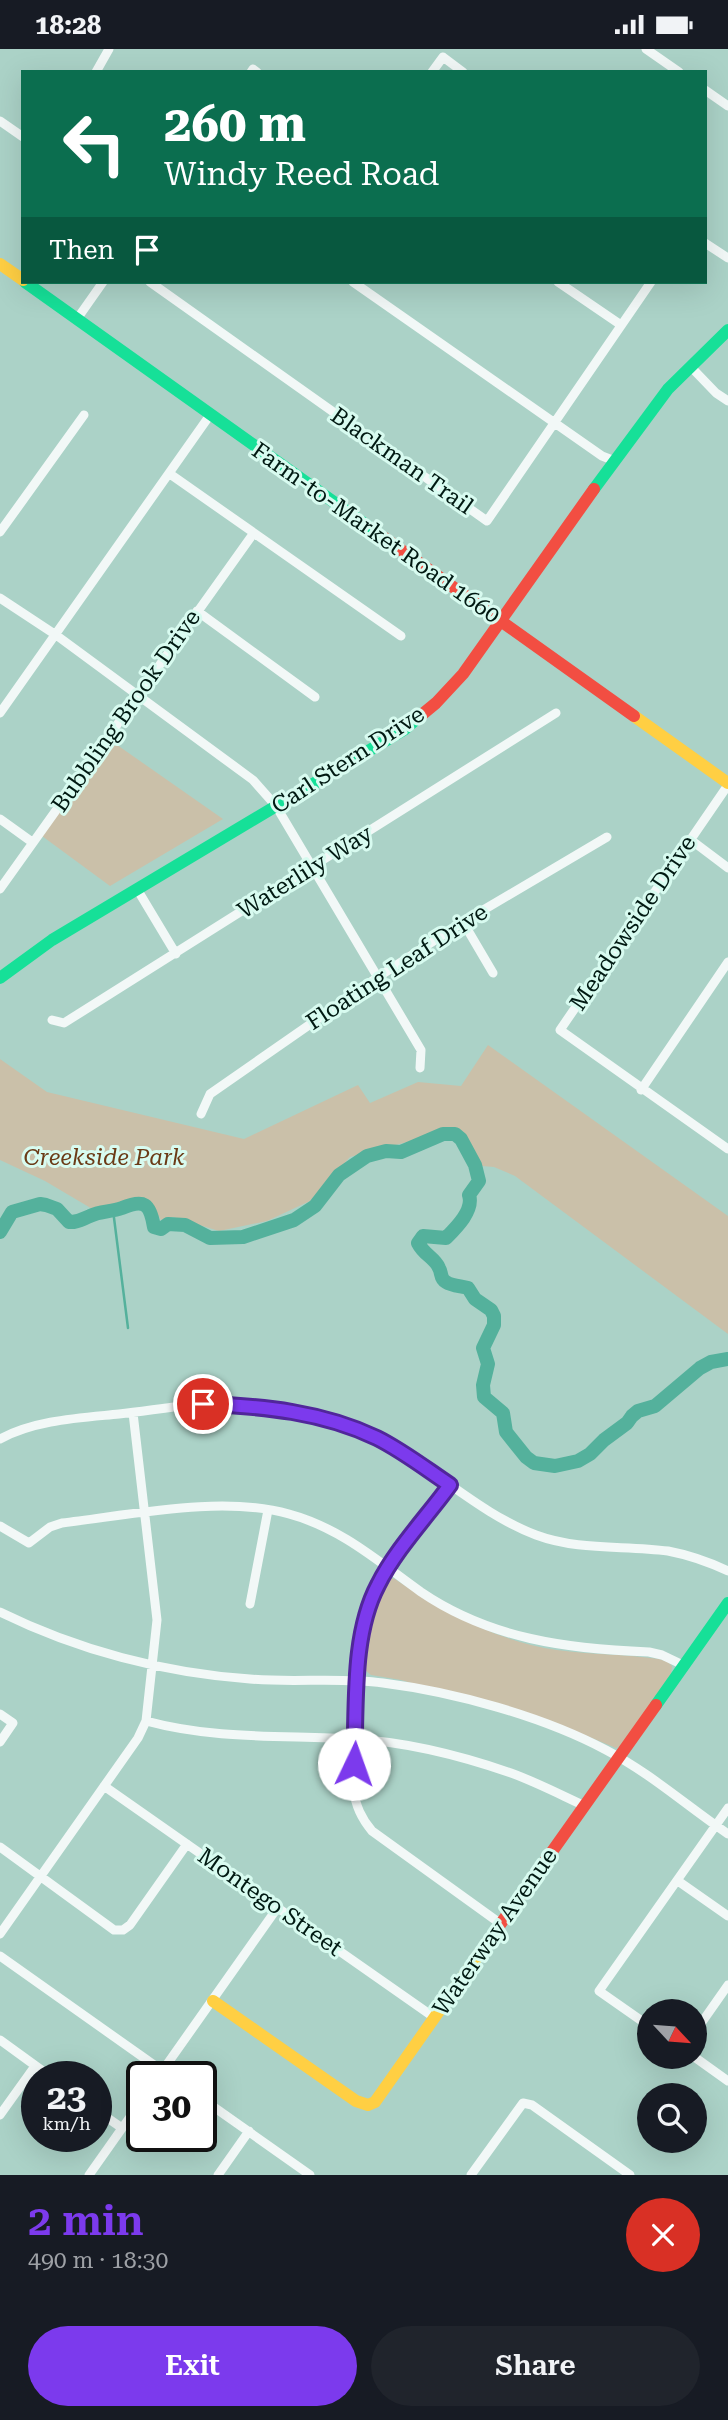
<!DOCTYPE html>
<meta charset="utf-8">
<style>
body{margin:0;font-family:"Roboto Serif",serif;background:#20242c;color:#f1f3f6;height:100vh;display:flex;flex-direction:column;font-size:26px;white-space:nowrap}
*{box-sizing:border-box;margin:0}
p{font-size:23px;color:#9ea1a6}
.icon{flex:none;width:38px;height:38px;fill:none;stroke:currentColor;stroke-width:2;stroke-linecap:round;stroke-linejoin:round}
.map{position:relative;height:2126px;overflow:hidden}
.panel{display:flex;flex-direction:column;background:#171b24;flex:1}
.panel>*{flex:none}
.top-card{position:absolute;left:21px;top:21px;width:686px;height:214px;border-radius:0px;box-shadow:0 7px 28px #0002;background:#0b6e4f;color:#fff;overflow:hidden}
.needle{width:46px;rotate:116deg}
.tools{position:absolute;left:637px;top:1950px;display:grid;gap:14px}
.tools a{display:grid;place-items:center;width:70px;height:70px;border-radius:50%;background:#171b24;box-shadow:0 7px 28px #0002;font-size:35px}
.speed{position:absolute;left:21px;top:2012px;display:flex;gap:14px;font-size:35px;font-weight:700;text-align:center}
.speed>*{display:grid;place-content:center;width:91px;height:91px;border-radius:50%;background:#171b24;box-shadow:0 7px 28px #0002;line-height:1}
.speed small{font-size:18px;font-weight:400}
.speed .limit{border:4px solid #111;border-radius:10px;background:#fff;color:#111}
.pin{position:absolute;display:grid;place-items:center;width:60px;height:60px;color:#fff;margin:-30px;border:4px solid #fff;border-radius:50%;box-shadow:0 2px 7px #0007}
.me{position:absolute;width:77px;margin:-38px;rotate:3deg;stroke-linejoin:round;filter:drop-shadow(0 0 5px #0008)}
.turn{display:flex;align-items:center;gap:24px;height:147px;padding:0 28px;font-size:32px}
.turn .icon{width:91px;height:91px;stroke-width:2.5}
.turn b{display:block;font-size:49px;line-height:60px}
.then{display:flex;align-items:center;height:66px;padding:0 28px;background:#0003;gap:14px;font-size:26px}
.round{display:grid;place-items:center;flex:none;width:74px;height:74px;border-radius:37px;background:#20242c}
.head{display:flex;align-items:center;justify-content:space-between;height:119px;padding:0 28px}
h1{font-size:42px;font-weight:600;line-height:52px;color:#7c3aed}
.cta{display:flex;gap:14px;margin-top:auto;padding:14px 28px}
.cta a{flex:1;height:80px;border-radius:42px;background:#7c3aed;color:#fff;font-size:28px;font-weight:600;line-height:80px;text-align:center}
.cta a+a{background:#20242c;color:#f1f3f6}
.status{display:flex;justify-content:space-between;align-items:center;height:49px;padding:0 35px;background:#171b24;direction:ltr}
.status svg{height:19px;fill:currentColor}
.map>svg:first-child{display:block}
</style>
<div class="status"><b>18:28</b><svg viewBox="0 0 49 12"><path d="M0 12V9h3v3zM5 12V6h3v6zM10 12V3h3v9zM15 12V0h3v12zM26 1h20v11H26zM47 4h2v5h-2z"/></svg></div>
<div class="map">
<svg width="728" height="2126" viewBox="0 0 728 2126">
<rect width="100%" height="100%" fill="#abd2c7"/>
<path fill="#cac0a9" d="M 110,691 L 223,770 L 110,837 L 42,787 Z
M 488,996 L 728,1167 L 728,1285 L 515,1127 L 494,1118 L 482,1117 L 457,1080 L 350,1108 L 310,1152 L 267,1172 L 219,1182 L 173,1168 L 161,1171 L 149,1151 C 130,1148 113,1157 94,1161 L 45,1132 L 0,1111 L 0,1010 L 47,1043 L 244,1090 L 358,1036 L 370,1054 L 418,1033 L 461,1037 Z
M 391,1529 L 395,1530 C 445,1564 497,1592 557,1601 C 591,1606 626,1605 659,1610 L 668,1613 L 672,1617 L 671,1625 L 621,1697 L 616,1699 L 575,1682 L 401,1631 L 371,1626 L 365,1621 L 364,1616 C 366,1592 370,1544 391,1529 Z"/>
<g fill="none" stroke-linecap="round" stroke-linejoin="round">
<path stroke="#54b19c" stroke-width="2.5" d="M 113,1161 L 128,1279"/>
<path stroke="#54b19c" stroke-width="14" d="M 0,1183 L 12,1163 L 40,1155 L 46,1156 L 57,1160 L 69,1173 C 78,1174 82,1170 90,1167 C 100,1162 111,1163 122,1159 C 144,1150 150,1154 154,1178 L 161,1180 L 168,1175 L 185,1176 L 210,1189 L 243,1188 L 294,1171 L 315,1157 L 339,1126 L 367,1107 L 386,1102 L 401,1103 L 443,1085 L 455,1085 L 461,1090 L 475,1116 L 479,1132 L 469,1146 C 474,1161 457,1178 446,1189 L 423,1187 L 418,1194 C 424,1206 435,1209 439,1219 C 442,1224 440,1230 446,1233 C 452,1237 461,1237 468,1239 L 475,1250 L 491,1261 L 494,1267 L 494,1276 L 483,1299 L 488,1315 L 483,1336 L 484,1348 L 503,1364 L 506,1383 L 526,1408 L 534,1414 L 555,1417 L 578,1412 L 590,1405 L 604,1391 L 627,1374 L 632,1367 L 638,1362 L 655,1357 L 700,1319 L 711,1313 L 728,1310"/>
<path stroke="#f2f8f7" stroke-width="9" d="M 646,0 L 679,23
M 96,23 L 109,0
M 251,23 L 253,20 L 257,23
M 432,23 L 443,8 L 463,23
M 705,41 L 728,57
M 0,72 L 23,88
M 705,194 L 728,209
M 150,233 L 487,472 L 651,233
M 353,233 L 602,407 L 615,412
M 558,233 L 621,276
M 77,270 L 103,233
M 690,317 L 716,344 L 728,352
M 170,425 L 401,587
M 0,483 L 84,366
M 0,549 L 56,586 L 253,731 L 276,757 L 421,1001 L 420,1019
M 197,562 L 315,648
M 0,664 L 210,366
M 728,736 L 560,981 L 728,1100
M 0,770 L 32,793
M 691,791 L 728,819
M 0,840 L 253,485
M 137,840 L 176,905
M 463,873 L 493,924
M 52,971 L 64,974 L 556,664
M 641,1041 L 728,913
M 201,1065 L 210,1045 L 378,928 L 463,873 L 607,788
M 0,1390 C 35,1371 79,1369 119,1365 C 147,1362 175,1357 203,1355 C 261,1352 326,1363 378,1390 C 434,1418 478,1464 536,1486 C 579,1502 624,1496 668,1502 C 689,1506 709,1513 728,1522
M 450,1436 L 389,1518 L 378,1536 L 362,1579 L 353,1740 C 356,1757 361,1769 372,1782 L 501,1875
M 0,1477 L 29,1494 L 50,1478 L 62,1474 C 130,1466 223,1446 289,1465 C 341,1479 379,1513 421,1543 C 490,1590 568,1600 649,1603 L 662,1606 L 683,1616
M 250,1555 L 268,1461
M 0,1563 C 77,1601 164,1624 250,1630 C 294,1634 339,1628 383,1634 C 454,1643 542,1667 606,1701 C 650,1724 687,1757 728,1785
M 0,1665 L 13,1674 L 0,1693
M 146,1672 C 216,1691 283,1686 354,1690 C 407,1693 462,1707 511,1724 C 536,1733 561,1746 585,1757
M 104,1737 L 435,1969
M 0,1798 L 114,1881 L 123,1881 L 130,1876 L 187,1795
M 678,1832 L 728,1867
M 0,1885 L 138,1689 L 146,1672 L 157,1571 L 133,1364
M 0,1907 L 171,2028
M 649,1977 L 599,1942 L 728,1759
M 695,1983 L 728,1936
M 0,1991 L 51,2028
M 693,2007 L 728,2032
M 158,2028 L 278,1858
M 201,2049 L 310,2126
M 96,2061 L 122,2079
M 0,2066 L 35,2017
M 89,2126 L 142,2051
M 218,2126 L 249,2082
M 471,2126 L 523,2054 L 532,2056 L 630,2126"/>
<path stroke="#16e098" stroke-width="12" d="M 25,233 L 383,488
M 594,440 L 668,340 L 728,281
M 0,929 L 52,891 L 405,680 L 419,668
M 656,1656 L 728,1554"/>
<path stroke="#ffcf43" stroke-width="12" d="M 0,215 L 23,231
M 634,667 L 728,734
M 213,1952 L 356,2052 L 368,2056 L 375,2053 L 480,1904"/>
<path stroke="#f24e42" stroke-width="12" d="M 383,488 L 634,667
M 419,668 L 436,654 L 463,625 L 594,440
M 480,1904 L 656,1656"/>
</g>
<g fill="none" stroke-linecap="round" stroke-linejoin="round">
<g stroke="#51269a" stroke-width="18">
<path id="route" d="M 203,1355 C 263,1357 323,1363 377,1389 C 403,1402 426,1420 450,1436 C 426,1469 396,1500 378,1536 C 351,1587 357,1659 354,1715"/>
</g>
<use href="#route" stroke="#7c3aed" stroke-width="12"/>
</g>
<g text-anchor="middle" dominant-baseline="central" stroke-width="6" stroke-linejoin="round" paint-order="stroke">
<g font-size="23" fill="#001912" stroke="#d8fbf0">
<text transform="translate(402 412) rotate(35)">Blackman Trail</text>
<text transform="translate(376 484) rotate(35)">Farm-to-Market Road 1660</text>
<text transform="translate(126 662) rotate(-55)">Bubbling Brook Drive</text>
<text transform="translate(348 711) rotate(-33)">Carl Stern Drive</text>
<text transform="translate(305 823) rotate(-32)">Waterlily Way</text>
<text transform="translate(633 874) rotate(-56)">Meadowside Drive</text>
<text transform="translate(397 918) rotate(-33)">Floating Leaf Drive</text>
<text transform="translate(270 1853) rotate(35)">Montego Street</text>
<text transform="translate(495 1883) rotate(-55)">Waterway Avenue</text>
</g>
<g font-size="23" font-style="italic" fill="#6b3b17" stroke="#d8fbf0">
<text x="104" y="1108">Creekside Park</text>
</g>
</g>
</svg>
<div class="tools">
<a><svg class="needle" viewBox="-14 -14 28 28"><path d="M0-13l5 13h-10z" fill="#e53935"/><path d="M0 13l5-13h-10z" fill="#9ea1a6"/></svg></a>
<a><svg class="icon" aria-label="search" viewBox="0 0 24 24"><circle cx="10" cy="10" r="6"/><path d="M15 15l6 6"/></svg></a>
</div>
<div class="speed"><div>23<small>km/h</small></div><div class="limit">30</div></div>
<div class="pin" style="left:203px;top:1355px;background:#d93025"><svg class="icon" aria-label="arrive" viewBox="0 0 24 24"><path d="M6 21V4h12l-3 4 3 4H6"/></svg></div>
<svg class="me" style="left:354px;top:1715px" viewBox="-20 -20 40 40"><circle r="19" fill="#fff"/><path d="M0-13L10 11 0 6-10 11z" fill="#7c3aed"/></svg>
<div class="top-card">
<div class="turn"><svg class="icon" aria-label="left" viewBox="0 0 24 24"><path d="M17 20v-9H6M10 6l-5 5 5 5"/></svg><div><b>260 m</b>Windy Reed Road</div></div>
<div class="then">Then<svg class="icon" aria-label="arrive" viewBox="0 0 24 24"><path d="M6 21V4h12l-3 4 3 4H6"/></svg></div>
</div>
</div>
<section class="panel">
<div class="head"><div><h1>2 min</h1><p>490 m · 18:30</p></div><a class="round" style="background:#d93025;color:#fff"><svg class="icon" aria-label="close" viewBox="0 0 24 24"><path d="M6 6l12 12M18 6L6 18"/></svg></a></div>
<div class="cta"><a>Exit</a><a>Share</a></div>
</section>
